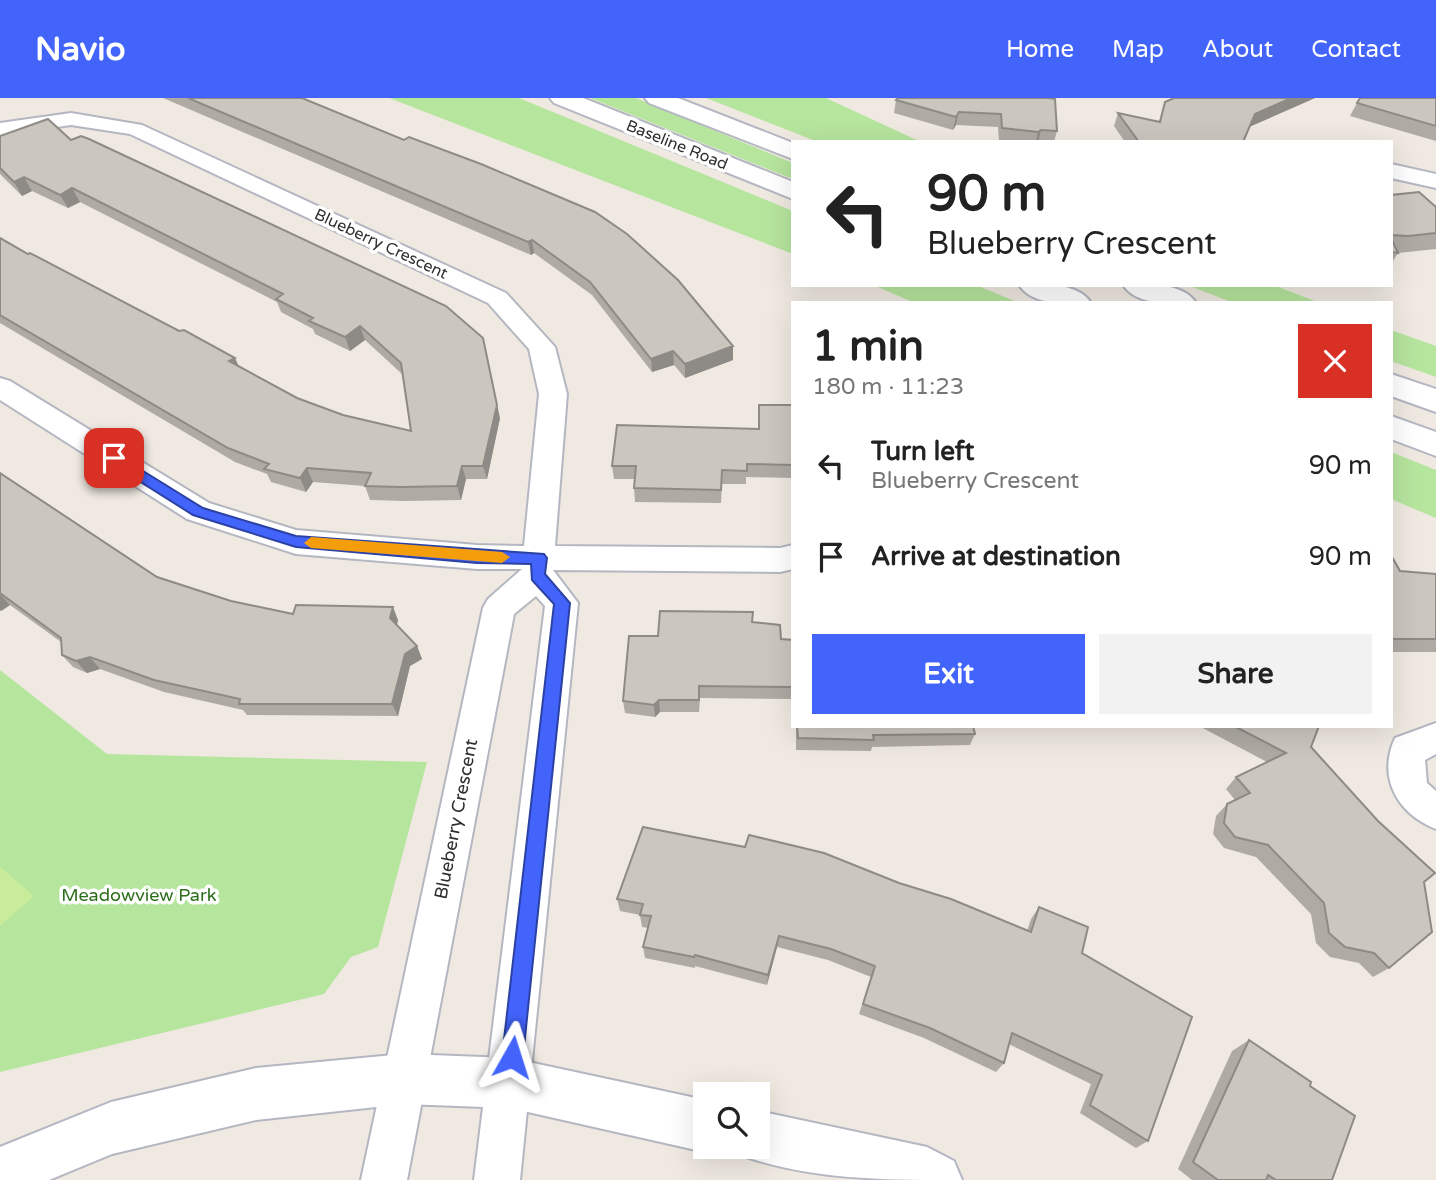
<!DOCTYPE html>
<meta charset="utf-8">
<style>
body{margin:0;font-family:"Varela Round",sans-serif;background:#f2f2f2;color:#222;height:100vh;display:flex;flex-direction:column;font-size:26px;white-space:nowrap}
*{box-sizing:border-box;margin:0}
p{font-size:23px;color:#767676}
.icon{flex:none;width:38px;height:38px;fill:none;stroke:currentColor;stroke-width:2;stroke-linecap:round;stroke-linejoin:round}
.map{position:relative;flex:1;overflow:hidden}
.details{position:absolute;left:791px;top:203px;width:602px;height:427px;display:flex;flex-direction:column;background:#fff;border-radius:0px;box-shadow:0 7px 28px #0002}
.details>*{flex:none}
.guide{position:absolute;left:791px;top:42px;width:602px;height:147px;border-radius:0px;box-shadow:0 7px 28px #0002;background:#fff;color:#222;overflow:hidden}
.controls{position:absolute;left:693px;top:984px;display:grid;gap:14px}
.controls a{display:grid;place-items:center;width:77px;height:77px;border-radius:0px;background:#fff;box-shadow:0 7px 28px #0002;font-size:35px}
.pin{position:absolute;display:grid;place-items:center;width:60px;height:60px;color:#fff;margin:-30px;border-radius:14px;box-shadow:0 4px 10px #0006}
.me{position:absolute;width:77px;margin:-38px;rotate:6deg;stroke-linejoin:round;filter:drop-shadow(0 0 5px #0008)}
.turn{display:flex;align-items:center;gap:24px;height:147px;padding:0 21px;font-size:32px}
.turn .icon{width:91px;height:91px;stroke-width:2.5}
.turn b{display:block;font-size:49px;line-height:60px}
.round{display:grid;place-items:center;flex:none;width:74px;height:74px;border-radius:0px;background:#f2f2f2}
.overview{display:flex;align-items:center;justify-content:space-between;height:119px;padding:0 21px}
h1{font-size:42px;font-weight:800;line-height:52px}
.action{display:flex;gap:14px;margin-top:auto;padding:14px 21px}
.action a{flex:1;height:80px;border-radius:0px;background:#4264fb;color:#fff;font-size:28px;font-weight:800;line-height:80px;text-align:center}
.action a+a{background:#f2f2f2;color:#222}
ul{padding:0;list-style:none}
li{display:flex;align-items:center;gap:21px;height:91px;padding:0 21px}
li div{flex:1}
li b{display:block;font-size:26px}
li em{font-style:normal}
header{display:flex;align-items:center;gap:42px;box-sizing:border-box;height:98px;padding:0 35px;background:#4264fb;color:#fff}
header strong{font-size:33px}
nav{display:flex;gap:38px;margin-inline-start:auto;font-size:24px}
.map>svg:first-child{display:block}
</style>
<header>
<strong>Navio</strong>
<nav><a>Home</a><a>Map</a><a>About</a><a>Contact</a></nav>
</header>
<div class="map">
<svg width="1436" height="1082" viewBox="0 0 1436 1082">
<rect width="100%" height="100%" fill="#efe9e1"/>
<path fill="#b6e59e" d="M 389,0 L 519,0 L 793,113 L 793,156 Z
M 590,0 L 636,0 L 793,65 L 793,81 Z
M 706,0 L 826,0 L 921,44 L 818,44 Z
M 873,187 L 976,187 L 1019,205 L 915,205 Z
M 1187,187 L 1273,187 L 1320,205 L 1234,205 Z
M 1391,232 L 1436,248 L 1436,279 L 1391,263 Z
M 1391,354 L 1436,372 L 1436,420 L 1391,401 Z
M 0,572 L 107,656 L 427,664 L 378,849 L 351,859 L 324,896 L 0,974 Z"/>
<path fill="#c9ec9a" d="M 0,769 L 34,798 L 0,828 Z"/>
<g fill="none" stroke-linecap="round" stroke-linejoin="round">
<g stroke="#b4b7c1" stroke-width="4">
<path id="minor" d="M 71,15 L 142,27 L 506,195 L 555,249 L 567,296 L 555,448 L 780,450 L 793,447 L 793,471 L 780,474 L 553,472 L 578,505 L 520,1082 L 474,1082 L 545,508 L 536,498 L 514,516 L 407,1082 L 361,1082 L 483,510 L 488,501 L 522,471 L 477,471 L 296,456 L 187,421 L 0,302 L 0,280 L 10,283 L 209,405 L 296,432 L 477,447 L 524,448 L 539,296 L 529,251 L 488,205 L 130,36 L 71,27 L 0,37 L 0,25 Z
M 1391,66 L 1436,76 L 1436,90 L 1391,80 Z
M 1436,625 L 1436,656 L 1425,662 L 1427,685 L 1436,693 L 1436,731 C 1397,716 1377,679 1395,640 Z"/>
</g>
<g stroke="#b4b7c1" stroke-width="4">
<path id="tertiary" d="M 404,956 L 510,960 L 705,1002 L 705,1048 L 719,1048 L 705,1054 L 510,1010 L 404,1006 L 256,1022 L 112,1056 L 49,1082 L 0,1082 L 0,1049 L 111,1004 L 256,970 Z
M 758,1013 L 927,1049 L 954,1063 L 962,1082 C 885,1082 812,1082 740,1057 L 736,1048 L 758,1048 Z"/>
</g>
<g stroke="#b4b7c1" stroke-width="4">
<path id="secondary" d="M 550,0 L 583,0 L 793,84 L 793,101 L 554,5 Z
M 645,0 L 678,0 L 793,45 L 793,61 L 649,5 Z
M 1019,187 C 1041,187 1077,183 1091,205 C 1069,205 1034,209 1019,187 Z
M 1123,187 C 1145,187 1182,183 1196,205 C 1174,205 1138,209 1123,187 Z
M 1391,276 L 1436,291 L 1436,314 L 1391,298 Z
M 1391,318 L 1436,334 L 1436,358 L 1391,341 Z"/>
</g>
<use href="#minor" fill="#fff" fill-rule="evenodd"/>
<use href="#tertiary" fill="#fff" fill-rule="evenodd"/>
<use href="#secondary" fill="#fff" fill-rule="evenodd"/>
</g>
<path fill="#afaba4" d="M 163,0 L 302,0 L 404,42 L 733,262 L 685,280 L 674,267 L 652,274 L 592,197 L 534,155 L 531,157 Z
M 1048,0 L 1057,33 L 1054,44 L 999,43 L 998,29 L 956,27 L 953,32 L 894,15 L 896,2 Z
M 1174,0 L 1315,0 L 1249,29 L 1243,44 L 1125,44 L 1114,28 L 1118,15 L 1159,24 L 1165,4 Z
M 1436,0 L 1436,43 L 1350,18 L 1357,5 Z
M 0,38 L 71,42 L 81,38 L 500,320 L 487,381 L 466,381 L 461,402 L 405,403 L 370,402 L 365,388 L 313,384 L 306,394 L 271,384 L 267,376 L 235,364 L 0,225 L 0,140 L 28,156 L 235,260 L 239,269 L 297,300 L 343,317 L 411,333 L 402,276 L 365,242 L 350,253 L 315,236 L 313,231 L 281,214 L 277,204 L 80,104 L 68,110 L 32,93 L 22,98 L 0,76 Z
M 1391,97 L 1436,109 L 1436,151 L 1398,155 L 1391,166 Z
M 759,307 L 793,307 L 793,380 L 746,379 L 746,386 L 722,386 L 721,405 L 635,404 L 634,390 L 635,381 L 614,381 L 612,368 L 758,331 Z
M 0,375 L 157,479 L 231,503 L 293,516 L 398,522 L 397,527 L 417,548 L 422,561 L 410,568 L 398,618 L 247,617 L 243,612 L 164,594 L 100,571 L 87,575 L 73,569 L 62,557 L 61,544 L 10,507 L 1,513 L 0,512 Z
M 1391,457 L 1400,473 L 1436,476 L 1436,554 L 1391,554 Z
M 753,514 L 752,524 L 781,541 L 793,542 L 793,601 L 700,600 L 699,614 L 660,614 L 655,619 L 625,615 L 623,603 L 658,538 Z
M 796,628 L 973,628 L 975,636 L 970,647 L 872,649 L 871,653 L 796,652 Z
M 1199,628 L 1319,628 L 1311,649 L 1424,784 L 1389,870 L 1373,879 L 1359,865 L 1330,859 L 1316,845 L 1311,816 L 1256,759 L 1224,750 L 1213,736 L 1216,718 L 1227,706 L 1235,702 L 1226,691 L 1236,679 L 1267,664 Z
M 899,785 L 1027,833 L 1031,821 L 1039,809 L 1082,855 L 1148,1043 L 1136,1050 L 1080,1015 L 1091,986 L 1009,946 L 1004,965 L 996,974 L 924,940 L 859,916 L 871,879 L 828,862 L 777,849 L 767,887 L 695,868 L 695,870 L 645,860 L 643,849 L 648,830 L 642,829 L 640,817 L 620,813 L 617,801 Z
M 1249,942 L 1310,988 L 1332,1082 L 1192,1082 L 1178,1071 L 1232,953 Z"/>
<path fill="#8e8b86" d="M 1291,0 L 1315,0 L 1249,29 L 1255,16 Z
M 959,14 L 956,27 L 953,32 L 956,19 Z
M 1041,32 L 1038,44 L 1036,44 L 1038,34 Z
M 24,79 L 32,93 L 22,98 L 14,84 Z
M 72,90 L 80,104 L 68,110 L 60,97 Z
M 532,142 L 534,155 L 531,157 L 528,144 Z
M 360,228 L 365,242 L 350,253 L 345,239 Z
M 483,240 L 500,320 L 487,381 L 483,368 Z
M 733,248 L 733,262 L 685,280 L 685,266 Z
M 673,253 L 674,267 L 652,274 L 651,261 Z
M 235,260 L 241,274 L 229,263 Z
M 462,368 L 466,381 L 461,402 L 457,388 Z
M 307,370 L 313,384 L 306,394 L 300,380 Z
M 0,496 L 10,507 L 1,513 L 0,512 Z
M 393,509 L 398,522 L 395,533 L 390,520 Z
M 417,548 L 422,561 L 410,568 L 398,618 L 392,606 L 405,556 Z
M 90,559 L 100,571 L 87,575 L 76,563 Z
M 659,602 L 660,614 L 655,619 L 654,607 Z
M 779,838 L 777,849 L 767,887 L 768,877 Z"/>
<path fill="#cbc7bf" stroke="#8e8b86" stroke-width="2" d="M 188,0 L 302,0 L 404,42 L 409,39 L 481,66 L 595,114 L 627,136 L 678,182 L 733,248 L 685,266 L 673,253 L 651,261 L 590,184 L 532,142 L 528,144 Z
M 898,0 L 1048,0 L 1055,1 L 1057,33 L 1041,32 L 1038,34 L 1002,30 L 1001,16 L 959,14 L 956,19 L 896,2 Z
M 1174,0 L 1291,0 L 1255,16 L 1243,44 L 1139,44 L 1118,15 L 1160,24 L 1165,4 Z
M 1360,0 L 1436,0 L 1436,28 L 1357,5 Z
M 48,21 L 71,42 L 81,38 L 89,41 L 446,208 L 483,240 L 497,307 L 483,368 L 462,368 L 457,388 L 400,389 L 365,388 L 371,375 L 307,370 L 300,380 L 264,371 L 269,366 L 228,350 L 0,217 L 0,140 L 28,156 L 30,155 L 179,233 L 184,232 L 235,260 L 229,263 L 297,300 L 343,317 L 411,333 L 401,265 L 360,228 L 345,239 L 309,223 L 313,220 L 276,201 L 283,196 L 72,90 L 60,97 L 24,79 L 14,84 L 0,70 L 0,38 Z
M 1419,94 L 1436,109 L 1436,135 L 1408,138 L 1391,137 L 1391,97 Z
M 1391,140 L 1398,155 L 1391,154 Z
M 759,307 L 793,307 L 793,367 L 747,366 L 747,373 L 722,372 L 721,392 L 634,390 L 636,368 L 612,368 L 617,327 L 759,331 Z
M 0,375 L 157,479 L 231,503 L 293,516 L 296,507 L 393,509 L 390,520 L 417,548 L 405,556 L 392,606 L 239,606 L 240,601 L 154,582 L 90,559 L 76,563 L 62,557 L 61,540 L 0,495 Z
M 1391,457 L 1400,473 L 1436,476 L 1436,541 L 1391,541 Z
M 660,513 L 753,514 L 752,524 L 780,527 L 781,541 L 793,542 L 793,589 L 699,588 L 699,602 L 659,602 L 654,607 L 623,603 L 629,538 L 658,538 Z
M 797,628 L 973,628 L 975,636 L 873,637 L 874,642 L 798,640 Z
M 1234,628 L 1319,628 L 1311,649 L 1378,723 L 1435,775 L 1424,784 L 1432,834 L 1389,870 L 1374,855 L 1345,849 L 1329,835 L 1324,805 L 1268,747 L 1235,739 L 1224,725 L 1227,706 L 1250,695 L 1236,679 L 1286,655 Z
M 643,729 L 745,749 L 749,737 L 824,755 L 899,785 L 951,801 L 1031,834 L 1039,809 L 1088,829 L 1082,855 L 1192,919 L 1148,1043 L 1090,1007 L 1102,977 L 1012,935 L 1004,965 L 930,930 L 863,906 L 875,868 L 831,851 L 779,838 L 768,877 L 695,857 L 694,859 L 643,849 L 651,818 L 640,817 L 643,806 L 617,801 Z
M 1249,942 L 1311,984 L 1310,988 L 1355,1018 L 1332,1082 L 1276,1082 L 1268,1077 L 1266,1082 L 1218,1082 L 1193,1064 Z"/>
<path fill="#4264fb" stroke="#2b41a3" stroke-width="2" d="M 114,355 L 203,410 L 296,438 L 544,456 L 547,460 L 545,476 L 570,505 L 523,959 L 520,966 L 512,969 L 505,966 L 502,959 L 554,506 L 532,482 L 531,466 L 477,465 L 296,449 L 193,417 L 109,364 L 107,360 Z"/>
<path fill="#f59e0b" d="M 311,439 L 502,454 L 510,459 L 502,465 L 311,450 L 304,445 Z"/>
<g text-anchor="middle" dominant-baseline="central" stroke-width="7" stroke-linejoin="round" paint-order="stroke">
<g font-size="16" fill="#2e2e2e" stroke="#fff">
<text transform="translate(677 47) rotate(22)">Baseline Road</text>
<text transform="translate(381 146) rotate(25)">Blueberry Crescent</text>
</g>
<g font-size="18" fill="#2e2e2e" stroke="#fff">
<text transform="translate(456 721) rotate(-79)">Blueberry Crescent</text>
</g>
<g font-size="18" fill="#2c6e1b" stroke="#fff">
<text x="139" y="797">Meadowview Park</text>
</g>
</g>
</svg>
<div class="controls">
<a><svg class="icon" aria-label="search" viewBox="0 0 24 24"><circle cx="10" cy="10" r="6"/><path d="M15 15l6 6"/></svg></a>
</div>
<div class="pin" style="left:114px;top:360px;background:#d93025"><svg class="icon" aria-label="arrive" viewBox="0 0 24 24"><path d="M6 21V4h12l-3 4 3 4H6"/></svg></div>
<svg class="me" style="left:512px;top:959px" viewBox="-20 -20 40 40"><path d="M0-17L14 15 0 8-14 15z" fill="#4264fb" stroke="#fff" stroke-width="4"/></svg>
<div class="guide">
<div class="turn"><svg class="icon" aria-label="left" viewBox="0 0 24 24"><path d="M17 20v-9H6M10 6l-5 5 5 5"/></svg><div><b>90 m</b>Blueberry Crescent</div></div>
</div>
<section class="details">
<div class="overview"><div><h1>1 min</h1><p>180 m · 11:23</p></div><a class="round" style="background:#d93025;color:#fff"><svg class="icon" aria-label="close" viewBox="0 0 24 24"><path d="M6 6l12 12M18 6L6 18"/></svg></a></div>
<ul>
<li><svg class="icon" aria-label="left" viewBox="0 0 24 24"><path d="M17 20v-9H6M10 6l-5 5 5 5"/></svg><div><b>Turn left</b><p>Blueberry Crescent</p></div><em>90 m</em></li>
<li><svg class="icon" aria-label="arrive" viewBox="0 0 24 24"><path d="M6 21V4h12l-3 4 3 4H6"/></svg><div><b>Arrive at destination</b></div><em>90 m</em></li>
</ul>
<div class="action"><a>Exit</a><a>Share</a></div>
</section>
</div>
